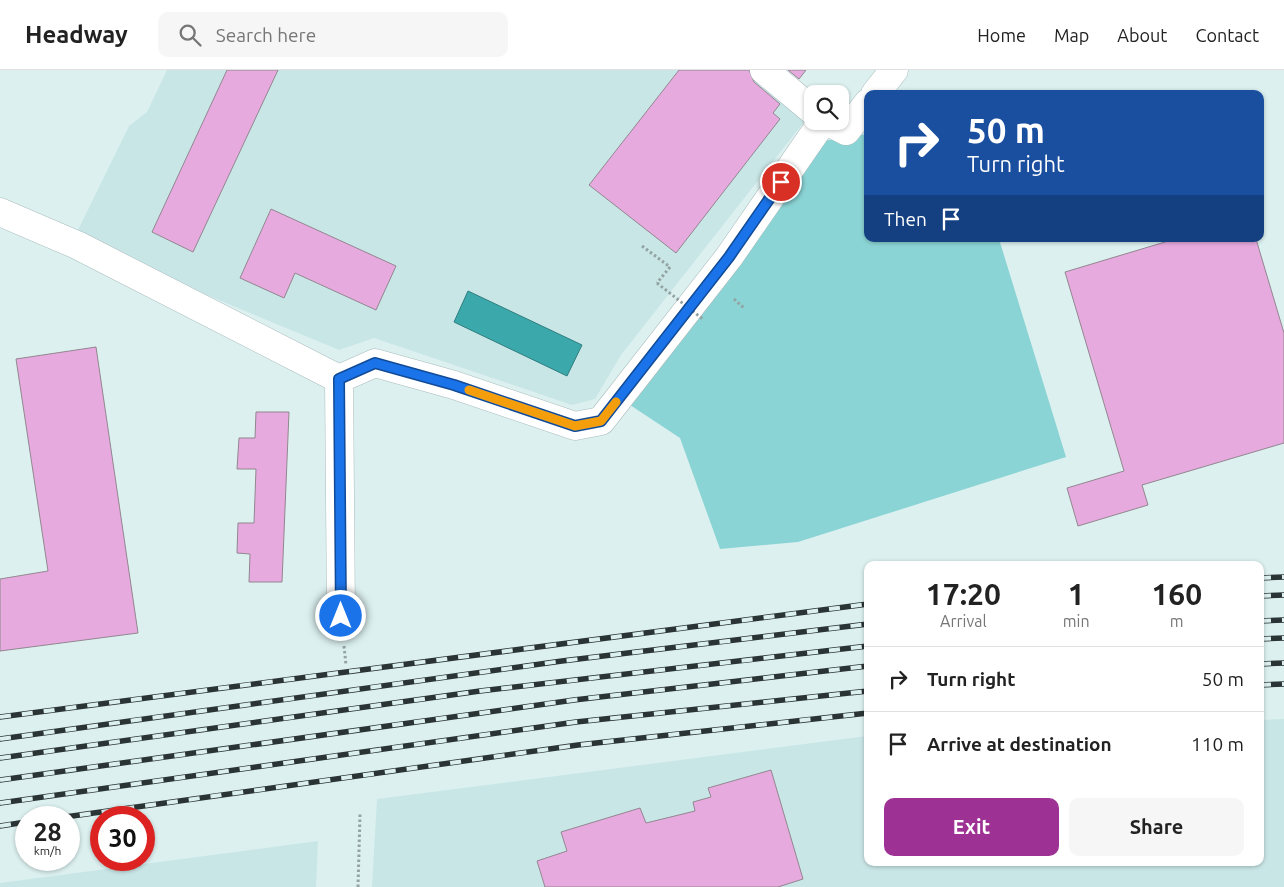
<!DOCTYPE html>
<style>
body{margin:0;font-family:Ubuntu,sans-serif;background:#f6f6f6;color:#222;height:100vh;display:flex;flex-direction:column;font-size:19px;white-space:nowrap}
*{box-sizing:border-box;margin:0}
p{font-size:16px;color:#767676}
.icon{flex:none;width:28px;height:28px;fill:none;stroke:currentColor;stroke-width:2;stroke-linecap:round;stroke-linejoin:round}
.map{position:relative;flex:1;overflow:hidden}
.side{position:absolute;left:864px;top:491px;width:400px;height:305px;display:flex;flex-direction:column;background:#fff;border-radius:10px;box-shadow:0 1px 4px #0004}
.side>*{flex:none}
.hud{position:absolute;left:864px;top:20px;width:400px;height:152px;border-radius:10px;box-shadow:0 1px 4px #0004;background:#1a4fa0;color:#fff;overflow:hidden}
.fabs{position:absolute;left:804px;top:15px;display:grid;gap:10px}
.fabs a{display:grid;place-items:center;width:45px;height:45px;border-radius:10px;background:#fff;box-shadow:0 1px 4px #0004;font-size:25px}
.speed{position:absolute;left:15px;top:736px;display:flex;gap:10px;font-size:25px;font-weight:700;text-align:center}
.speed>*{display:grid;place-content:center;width:65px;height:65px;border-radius:50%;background:#fff;box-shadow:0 1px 4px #0004;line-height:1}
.speed small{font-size:12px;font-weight:400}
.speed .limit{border:8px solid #d22;background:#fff;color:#111}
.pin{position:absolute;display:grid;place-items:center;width:42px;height:42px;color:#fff;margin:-21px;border:2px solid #fff;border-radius:50%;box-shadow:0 1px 5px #0007}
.me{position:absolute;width:55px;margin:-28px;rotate:0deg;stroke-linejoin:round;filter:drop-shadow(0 0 4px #0008)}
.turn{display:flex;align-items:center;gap:18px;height:105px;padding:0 20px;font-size:22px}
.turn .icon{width:65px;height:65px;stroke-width:2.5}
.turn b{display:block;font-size:35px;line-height:42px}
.then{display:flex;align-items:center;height:48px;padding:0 20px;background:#0003;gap:10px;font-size:19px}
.eta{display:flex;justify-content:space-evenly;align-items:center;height:85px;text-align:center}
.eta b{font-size:30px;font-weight:600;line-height:35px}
.cta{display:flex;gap:10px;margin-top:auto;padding:10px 20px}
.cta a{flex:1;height:58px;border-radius:10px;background:#9d3294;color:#fff;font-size:20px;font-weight:600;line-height:58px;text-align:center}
.cta a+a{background:#f6f6f6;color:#222}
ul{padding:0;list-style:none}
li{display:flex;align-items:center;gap:15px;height:65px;padding:0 20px;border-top:1px solid #e0e0e0}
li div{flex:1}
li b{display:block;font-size:19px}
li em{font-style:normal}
header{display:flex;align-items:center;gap:30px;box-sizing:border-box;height:70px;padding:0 25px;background:#fff;border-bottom:1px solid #e0e0e0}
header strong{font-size:24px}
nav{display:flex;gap:28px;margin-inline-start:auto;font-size:18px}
.search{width:350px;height:45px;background:#f6f6f6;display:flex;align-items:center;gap:12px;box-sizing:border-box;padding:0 18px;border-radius:10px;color:#767676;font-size:19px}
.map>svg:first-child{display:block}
</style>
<header>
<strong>Headway</strong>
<div class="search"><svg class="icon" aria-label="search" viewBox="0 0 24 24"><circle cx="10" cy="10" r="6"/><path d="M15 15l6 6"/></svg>Search here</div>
<nav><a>Home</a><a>Map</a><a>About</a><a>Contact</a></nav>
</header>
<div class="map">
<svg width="1284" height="817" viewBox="0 0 1284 817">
<rect width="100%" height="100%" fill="#dcf0f0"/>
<path fill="#c9e6e7" d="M 167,0 L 748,0 L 801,41 L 804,52 L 621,285 L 595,329 L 572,335 L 374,268 L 339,280 L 125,191 L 77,162 L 129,56 L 147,42 Z
M 1284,649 L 1284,817 L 372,817 L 377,729 L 867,666 L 868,792 L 1260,792 L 1260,650 Z
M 318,771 L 316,817 L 0,817 L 0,813 Z"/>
<path fill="#8bd4d5" d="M 867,64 L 868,169 L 999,169 L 1066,387 L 798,472 L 720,479 L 680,368 L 624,331 L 817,72 Z"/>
<path fill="#3ba9ab" stroke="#2e7d7e" d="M 468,221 L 582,275 L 567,306 L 454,252 Z"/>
<path fill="#e7aade" stroke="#928690" d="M 227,0 L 278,0 L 193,182 L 152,162 Z
M 679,0 L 749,0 L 754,12 L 780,34 L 773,43 L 780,49 L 676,183 L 589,115 Z
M 788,0 L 806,0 L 799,9 Z
M 271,139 L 396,196 L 376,240 L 295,203 L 284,228 L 240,208 Z
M 1175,169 L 1256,169 L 1284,263 L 1284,373 L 1142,415 L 1148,435 L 1078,456 L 1067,418 L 1124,401 L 1065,202 Z
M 96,277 L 138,563 L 0,581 L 0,509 L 48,501 L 16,289 Z
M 256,342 L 289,342 L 282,512 L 249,512 L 250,484 L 237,483 L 238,453 L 254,453 L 256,399 L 237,399 L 239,368 L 255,368 Z
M 771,700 L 803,809 L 778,817 L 545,817 L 537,791 L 567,781 L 561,762 L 640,738 L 646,753 L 695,741 L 693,732 L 711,727 L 708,718 Z"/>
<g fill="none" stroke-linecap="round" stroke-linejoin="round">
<g stroke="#aabcbd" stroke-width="29">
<path id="street" d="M 764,0 L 812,40
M 875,24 L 894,0
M 827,51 L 846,61 L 868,33
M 0,142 L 77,175 L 339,309 L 375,293 L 454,315 L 575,356 L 601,351 L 729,187 L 823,51
M 339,309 L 341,546"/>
</g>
<path stroke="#93a3a3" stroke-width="3" stroke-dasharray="2.5 2.5" stroke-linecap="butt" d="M 642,176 L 670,197 L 657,213
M 734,229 L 745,239
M 344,576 L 346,595
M 358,817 L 360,744"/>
<use href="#street" stroke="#fff" stroke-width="28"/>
<g stroke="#2b3434" stroke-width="5.5">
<path id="rail" d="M 1260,508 L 1284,507
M 1260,526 L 1284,525
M 1260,551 L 1284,550
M 1260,569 L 1284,568
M 1260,594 L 1284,593
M 1260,615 L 1284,614
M 0,647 L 868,534
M 0,669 L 562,591 L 868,554
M 0,688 L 480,621 L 868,576
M 0,710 L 574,630 L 868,596
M 0,733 L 576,652 L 868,621
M 58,748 L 578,675 L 868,643
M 0,756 L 26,752"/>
</g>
<use href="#rail" stroke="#dcf0f0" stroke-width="4" stroke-dasharray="11" stroke-linecap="butt"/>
<path stroke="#93a3a3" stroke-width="3" stroke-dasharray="2.5 2.5" stroke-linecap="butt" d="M 657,213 L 704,250"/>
</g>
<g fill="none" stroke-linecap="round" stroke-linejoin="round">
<g stroke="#114b97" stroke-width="12">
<path id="route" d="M 341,546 L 339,309 L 375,293 L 454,315 L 575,356 L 601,351 L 729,187 L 781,112"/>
</g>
<use href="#route" stroke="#1a73e8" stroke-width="9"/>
<path stroke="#f59e0b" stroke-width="9" d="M 469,320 L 575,356 L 601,351 L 616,332"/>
</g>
</svg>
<div class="fabs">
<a><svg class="icon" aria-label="search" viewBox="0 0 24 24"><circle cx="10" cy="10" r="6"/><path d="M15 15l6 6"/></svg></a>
</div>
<div class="speed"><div>28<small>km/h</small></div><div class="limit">30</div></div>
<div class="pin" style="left:781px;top:112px;background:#d93025"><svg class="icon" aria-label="arrive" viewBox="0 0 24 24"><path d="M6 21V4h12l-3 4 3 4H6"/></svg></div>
<svg class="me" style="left:341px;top:546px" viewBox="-20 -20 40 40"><circle r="17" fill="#1a73e8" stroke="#fff" stroke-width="3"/><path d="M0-11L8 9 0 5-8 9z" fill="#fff"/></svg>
<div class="hud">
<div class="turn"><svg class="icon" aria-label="right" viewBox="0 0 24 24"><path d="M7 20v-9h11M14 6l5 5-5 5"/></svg><div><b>50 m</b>Turn right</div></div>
<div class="then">Then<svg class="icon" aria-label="arrive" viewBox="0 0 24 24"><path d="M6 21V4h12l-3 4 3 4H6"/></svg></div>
</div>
<section class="side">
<div class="eta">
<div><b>17:20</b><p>Arrival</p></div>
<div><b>1</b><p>min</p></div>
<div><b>160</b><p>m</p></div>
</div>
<ul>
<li><svg class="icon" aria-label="right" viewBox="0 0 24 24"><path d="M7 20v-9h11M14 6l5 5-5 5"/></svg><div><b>Turn right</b></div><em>50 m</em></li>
<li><svg class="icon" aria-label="arrive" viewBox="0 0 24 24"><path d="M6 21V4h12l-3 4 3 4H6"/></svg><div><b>Arrive at destination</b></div><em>110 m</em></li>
</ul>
<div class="cta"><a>Exit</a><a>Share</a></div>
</section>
</div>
